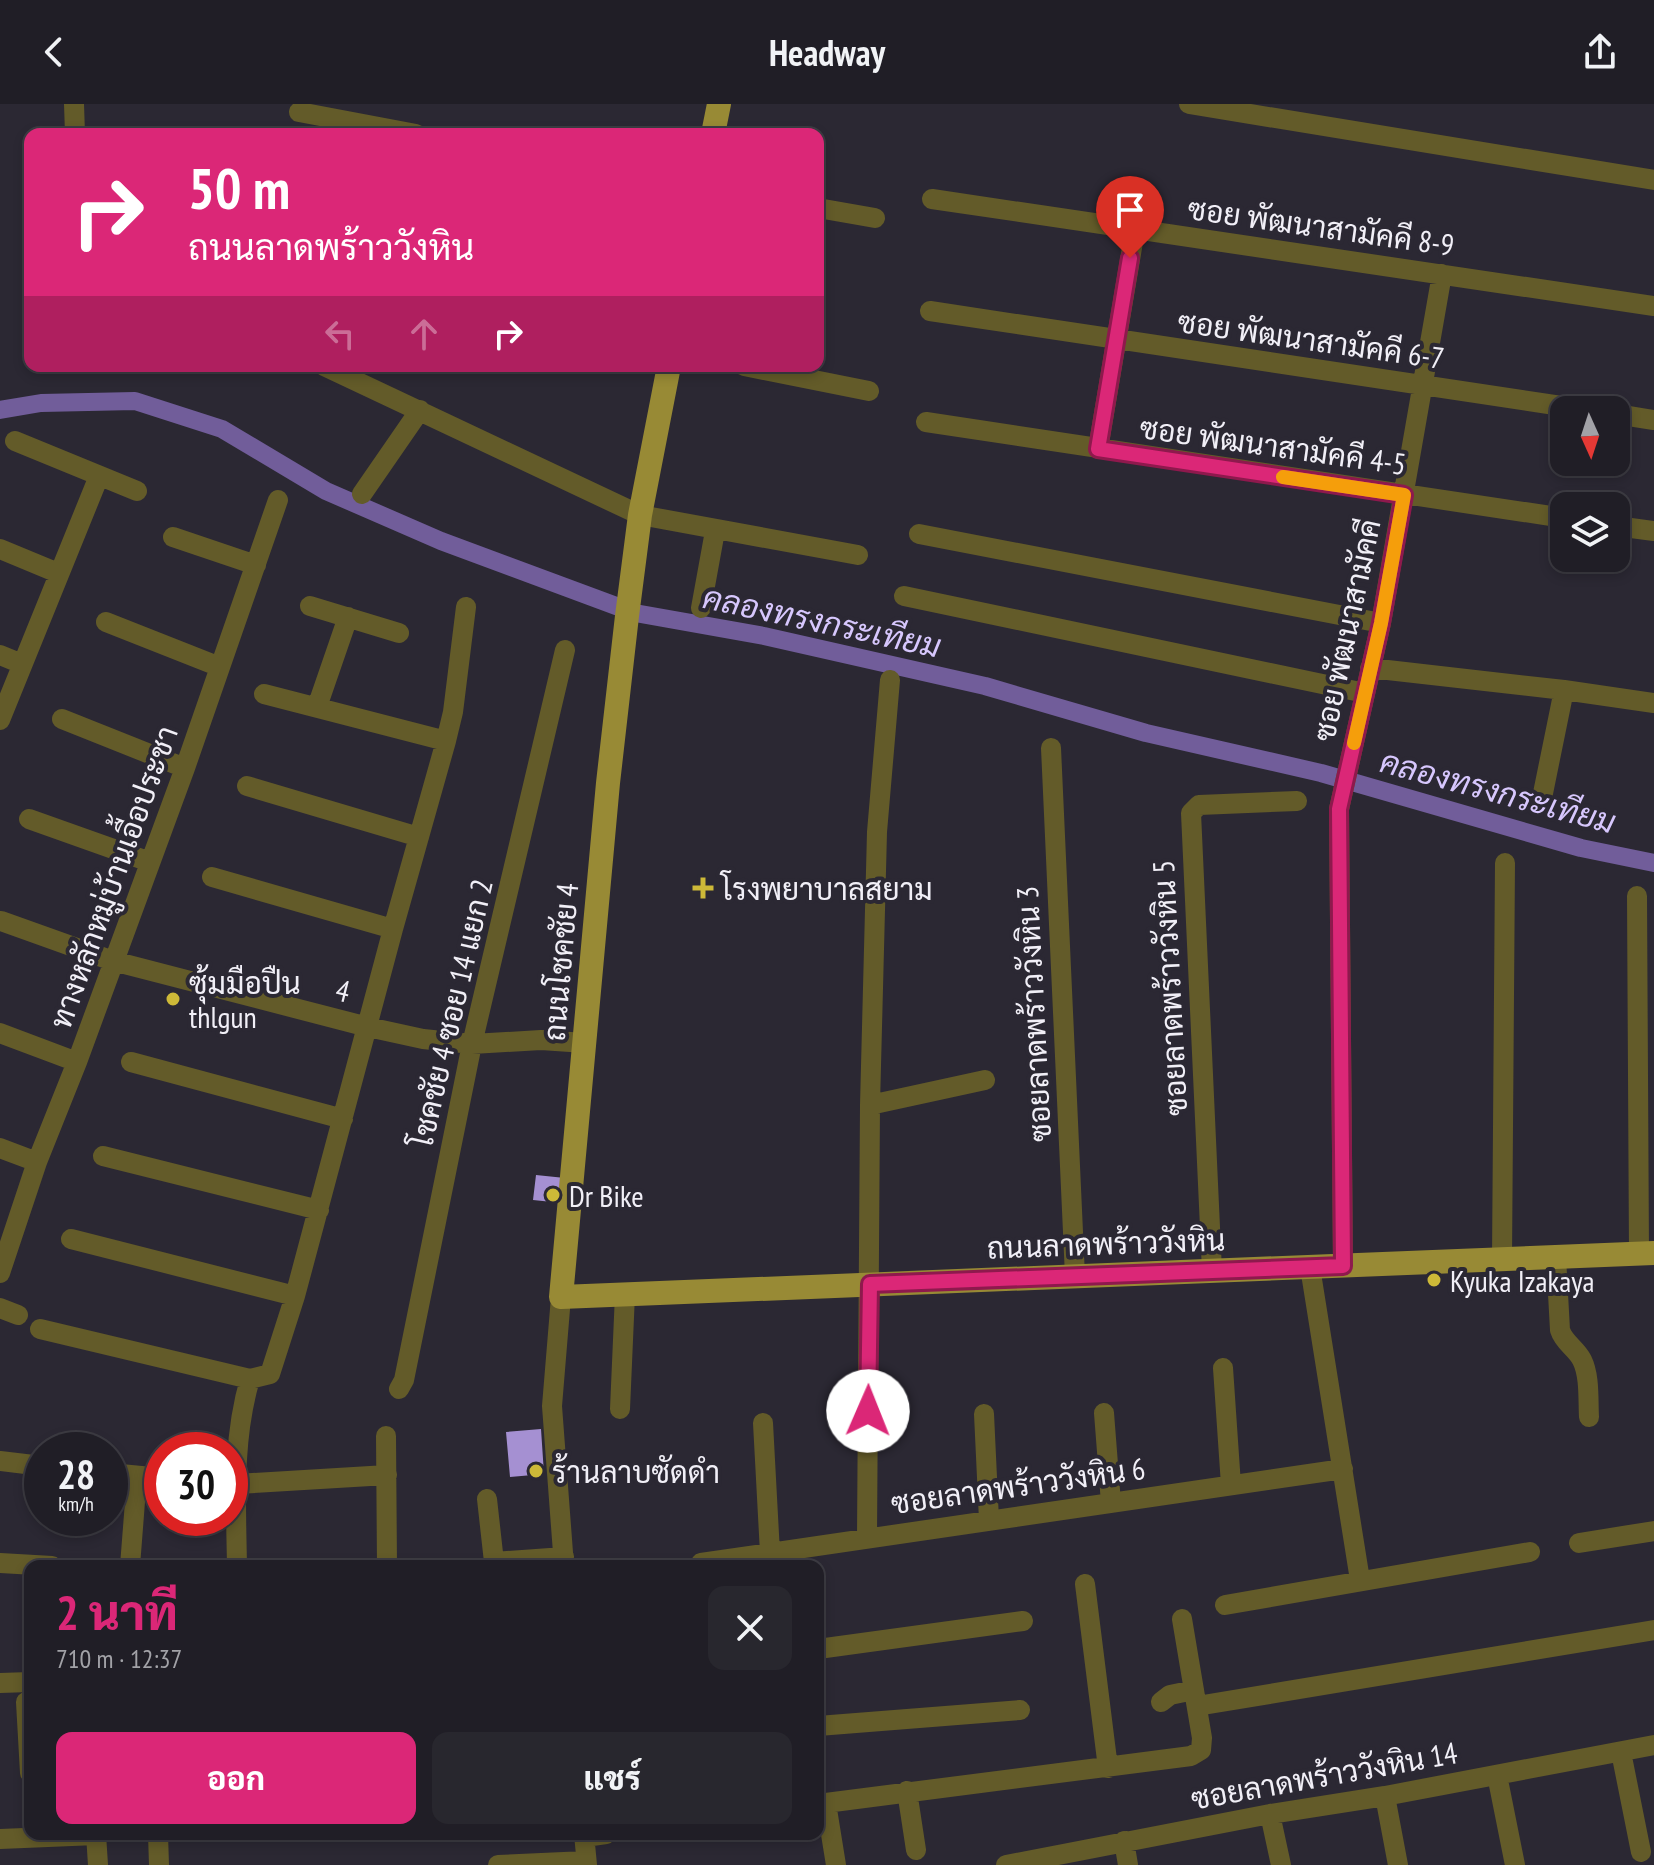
<!DOCTYPE html>
<html lang="th">
<meta charset="utf-8">
<style>
body{margin:0;font-family:"PT Sans Narrow",Sarabun,sans-serif;background:#28272e;color:#f1f3f6;height:100vh;display:flex;flex-direction:column;font-size:30px;white-space:nowrap}
*{box-sizing:border-box;margin:0}
p{font-size:26px;color:#a2a2a7}
.icon{flex:none;width:44px;height:44px;fill:none;stroke:currentColor;stroke-width:2;stroke-linecap:round;stroke-linejoin:round}
.map{position:relative;flex:1;overflow:hidden}
.side{position:absolute;left:24px;top:1456px;width:800px;height:280px;display:flex;flex-direction:column;background:#201e26;border-radius:16px;box-shadow:0 4px 12px #0003,0 0 0 2px #3d3c43}
.side>*{flex:none}
.hud{position:absolute;left:24px;top:24px;width:800px;height:244px;border-radius:16px;box-shadow:0 4px 12px #0003,0 0 0 2px #3d3c43;background:#db2777;color:#fff;overflow:hidden}
.needle{width:52px;rotate:177deg}
.controls{position:absolute;left:1550px;top:292px;display:grid;gap:16px}
.controls a{display:grid;place-items:center;width:80px;height:80px;border-radius:16px;background:#201e26;box-shadow:0 4px 12px #0003,0 0 0 2px #3d3c43;font-size:40px}
.speed{position:absolute;left:24px;top:1328px;display:flex;gap:16px;font-size:40px;font-weight:700;text-align:center}
.speed>*{display:grid;place-content:center;width:104px;height:104px;border-radius:50%;background:#201e26;box-shadow:0 4px 12px #0003,0 0 0 2px #3d3c43;line-height:1}
.speed small{font-size:20px;font-weight:400}
.speed .limit{border:12px solid #d22;background:#fff;color:#111}
.pin{position:absolute;display:grid;place-items:center;width:68px;height:68px;color:#fff;margin:-82px -34px;border-radius:50% 50% 50% 0;rotate:-45deg;box-shadow:0 0 8px #0007}
.pin .icon{rotate:45deg}
.me{position:absolute;width:88px;margin:-44px;rotate:1deg;stroke-linejoin:round;filter:drop-shadow(0 0 6px #0008)}
.turn{display:flex;align-items:center;gap:28px;height:168px;padding:0 32px;font-size:36px}
.turn .icon{width:104px;height:104px;stroke-width:2.5}
.turn b{display:block;font-size:56px;line-height:68px}
.lanes{display:flex;align-items:center;height:76px;padding:0 32px;background:#0003;justify-content:center;gap:40px;direction:ltr}
.lanes .off{opacity:.35}
.round{display:grid;place-items:center;flex:none;width:84px;height:84px;border-radius:16px;background:#28272e}
.summary{display:flex;align-items:center;justify-content:space-between;height:136px;padding:0 32px}
h1{font-size:48px;font-weight:800;line-height:60px;color:#db2777}
.button{display:flex;gap:16px;margin-top:auto;padding:16px 32px}
.button a{flex:1;height:92px;border-radius:16px;background:#db2777;color:#fff;font-size:32px;font-weight:800;line-height:92px;text-align:center}
.button a+a{background:#28272e;color:#f1f3f6}
header{display:flex;justify-content:space-between;align-items:center;height:104px;padding:0 32px;background:#201e26;font-size:36px;font-weight:800}
.map>svg:first-child{display:block}
</style>
<header><svg class="icon" aria-label="back" viewBox="0 0 24 24"><path d="M15 5l-7 7 7 7"/></svg>Headway<svg class="icon" aria-label="share" viewBox="0 0 24 24"><path d="M12 15V3M7 8l5-5 5 5M5 13v7h14v-7"/></svg></header>
<div class="map">
<svg width="1654" height="1761" viewBox="0 0 1654 1761">
<rect width="100%" height="100%" fill="#2b2833"/>
<g fill="none" stroke-linecap="round" stroke-linejoin="round">
<path stroke="#715d9a" stroke-width="18" d="M 0,306 L 41,299 L 135,297 L 222,325 L 326,387 L 441,437 L 635,509 L 764,532 L 985,582 L 1146,629 L 1321,669 L 1581,744 L 1654,759"/>
</g>
<path fill="#a590d2" d="M 536,1071 L 565,1074 L 562,1099 L 533,1096 Z
M 541,1325 L 544,1370 L 510,1373 L 506,1328 Z"/>
<g fill="none" stroke-linecap="round" stroke-linejoin="round">
<path stroke="#635b29" stroke-width="20" d="M 74,0 L 75,30
M 1189,0 L 1654,76
M 299,8 L 416,30
M 932,95 L 1654,202
M 818,104 L 875,114
M 930,207 L 1588,306
M 324,262 L 640,411 L 858,451
M 744,262 L 869,287
M 1616,310 L 1654,316
M 926,318 L 1564,414
M 15,337 L 137,387
M 1098,345 L 1135,126
M 362,390 L 420,306
M 1616,422 L 1654,427
M 919,430 L 1381,519
M 173,433 L 256,461
M 0,445 L 58,469
M 904,492 L 1365,589
M 310,502 L 399,529
M 701,504 L 715,427
M 106,518 L 220,563
M 0,551 L 22,560
M 1370,564 L 1564,586 L 1654,599
M 264,590 L 446,637
M 317,603 L 348,513
M 62,615 L 185,664
M 0,616 L 99,372
M 1051,644 L 1075,1172
M 247,682 L 419,733
M 1541,699 L 1564,586
M 29,715 L 150,758
M 212,773 L 393,825
M 1637,792 L 1639,1150
M 1,817 L 113,857 L 368,923 L 423,935 L 472,940 L 541,936 L 585,939
M 0,929 L 77,958
M 131,958 L 343,1015
M 870,1001 L 985,976
M 0,1044 L 37,1058
M 103,1052 L 319,1106
M 71,1135 L 295,1192
M 1556,1153 L 1560,1226 C 1564,1239 1576,1244 1582,1256 C 1590,1272 1588,1296 1589,1313
M 1502,1155 L 1505,759
M 1343,1162 L 1339,705 L 1381,519 L 1442,170
M 1310,1163 L 1360,1476
M 1212,1167 L 1191,709 L 1199,701 L 1297,697
M 0,1169 L 37,1058 L 77,958 L 185,664 L 278,396
M 561,1193 L 552,1302 L 564,1462
M 0,1204 L 18,1211
M 40,1225 L 250,1275 L 270,1270 L 295,1192 L 393,825 L 446,637 L 453,608 L 466,503
M 1223,1264 L 1231,1381
M 399,1285 L 404,1276 L 472,940 L 565,546
M 620,1305 L 625,1190
M 1104,1309 L 1111,1399
M 984,1310 L 989,1416
M 763,1319 L 770,1449
M 386,1332 L 387,1462
M 0,1357 L 42,1362
M 110,1369 L 162,1374
M 237,1380 L 387,1371
M 487,1395 L 494,1458
M 867,1433 L 870,1001 L 877,728 L 890,576
M 1579,1439 L 1654,1427
M 0,1459 L 52,1462
M 701,1459 L 1343,1365
M 130,1462 L 137,1372
M 237,1462 C 236,1399 232,1336 250,1275
M 494,1462 L 494,1458 L 564,1453
M 1085,1480 L 1108,1664
M 1225,1501 L 1530,1448
M 818,1545 L 1023,1517
M 0,1579 L 30,1578
M 26,1598 L 30,1669
M 1161,1598 L 1170,1591 L 1194,1586
M 1197,1602 L 1654,1526
M 818,1622 L 1020,1606
M 1621,1648 L 1641,1748
M 1497,1671 L 1515,1761
M 907,1687 L 916,1746
M 1385,1692 L 1398,1761
M 826,1699 L 836,1761
M 818,1700 L 1191,1652 L 1201,1646 L 1202,1634 L 1182,1515
M 1270,1710 L 1281,1761
M 96,1730 L 98,1761
M 158,1730 L 159,1761
M 584,1730 L 587,1761
M 585,1733 L 606,1730
M 0,1735 L 96,1731
M 1124,1737 L 1128,1761
M 498,1761 L 586,1757
M 1006,1761 L 1270,1710 L 1385,1692 L 1654,1641"/>
<path stroke="#988a35" stroke-width="24" d="M 713,30 L 719,0
M 669,262 L 640,411 L 627,512 L 608,679 L 561,1193 L 1654,1149"/>
</g>
<g fill="none" stroke-linecap="round" stroke-linejoin="round">
<g stroke="#8e194d" stroke-width="20">
<path id="route" d="M 868,1307 L 870,1180 L 1343,1162 L 1339,705 L 1381,519 L 1404,391 L 1098,345 L 1130,154"/>
</g>
<use href="#route" stroke="#db2777" stroke-width="14"/>
<path stroke="#f59e0b" stroke-width="14" d="M 1283,373 L 1404,391 L 1381,519 L 1354,639"/>
</g>
<g fill="#cdb938" stroke="#2b2833" stroke-width="3">
<path d="M699 772h8v8h8v8h-8v8h-8v-8h-8v-8h8z"/>
<circle cx="173" cy="895" r="8"/>
<circle cx="553" cy="1091" r="8"/>
<circle cx="1434" cy="1176" r="8"/>
<circle cx="536" cy="1367" r="8"/>
</g>
<g text-anchor="middle" dominant-baseline="central" stroke-width="8" stroke-linejoin="round" paint-order="stroke">
<g font-size="30" fill="#f1eff7" stroke="#2b2833">
<text transform="translate(1321 122) rotate(8)">ซอย พัฒนาสามัคคี 8-9</text>
<text transform="translate(1311 235) rotate(8)">ซอย พัฒนาสามัคคี 6-7</text>
<text transform="translate(1273 341) rotate(8)">ซอย พัฒนาสามัคคี 4-5</text>
<text transform="translate(1346 526) rotate(-78)">ซอย พัฒนาสามัคคี</text>
<text transform="translate(113 773) rotate(-70)">ทางหลักหมู่บ้านเอื้อประชา</text>
<text transform="translate(560 858) rotate(-85)">ถนนโชคชัย 4</text>
<text transform="translate(1169 884) rotate(-93)">ซอยลาดพร้าววังหิน 5</text>
<text transform="translate(343 886) rotate(14)">4</text>
<text transform="translate(451 909) rotate(-77)">โชคชัย 4 ซอย 14 แยก 2</text>
<text transform="translate(1033 910) rotate(-93)">ซอยลาดพร้าววังหิน 3</text>
<text transform="translate(1106 1139) rotate(-2)">ถนนลาดพร้าววังหิน</text>
<text transform="translate(1018 1381) rotate(-8)">ซอยลาดพร้าววังหิน 6</text>
<text transform="translate(1324 1671) rotate(-10)">ซอยลาดพร้าววังหิน 14</text>
</g>
<g font-size="30" fill="#f1eff7" stroke="#2b2833" text-anchor="start">
<text x="721" y="784">โรงพยาบาลสยาม</text>
<text x="189" y="878">ซุ้มมือปืน<tspan x="189" dy="34">thlgun</tspan></text>
<text x="569" y="1091">Dr Bike</text>
<text x="1450" y="1176">Kyuka Izakaya</text>
<text x="552" y="1367">ร้านลาบซัดดำ</text>
</g>
<g font-size="32" font-style="italic" fill="#d7c7fd" stroke="#2b2833">
<text transform="translate(822 517) rotate(12)">คลองทรงกระเทียม</text>
<text transform="translate(1498 687) rotate(15)">คลองทรงกระเทียม</text>
</g>
</g>
</svg>
<div class="controls">
<a><svg class="needle" viewBox="-14 -14 28 28"><path d="M0-13l5 13h-10z" fill="#e53935"/><path d="M0 13l5-13h-10z" fill="#a2a2a7"/></svg></a>
<a><svg class="icon" aria-label="layers" viewBox="0 0 24 24"><path d="M12 4l9 5-9 5-9-5zM3 14l9 5 9-5"/></svg></a>
</div>
<div class="speed"><div>28<small>km/h</small></div><div class="limit">30</div></div>
<div class="pin" style="left:1130px;top:154px;background:#d93025"><svg class="icon" aria-label="arrive" viewBox="0 0 24 24"><path d="M6 21V4h12l-3 4 3 4H6"/></svg></div>
<svg class="me" style="left:868px;top:1307px" viewBox="-20 -20 40 40"><circle r="19" fill="#fff"/><path d="M0-13L10 11 0 6-10 11z" fill="#db2777"/></svg>
<div class="hud">
<div class="turn"><svg class="icon" aria-label="right" viewBox="0 0 24 24"><path d="M7 20v-9h11M14 6l5 5-5 5"/></svg><div><b>50 m</b>ถนนลาดพร้าววังหิน</div></div>
<div class="lanes"><svg class="icon off" aria-label="left" viewBox="0 0 24 24"><path d="M17 20v-9H6M10 6l-5 5 5 5"/></svg><svg class="icon off" aria-label="ahead" viewBox="0 0 24 24"><path d="M12 20V5M6 11l6-6 6 6"/></svg><svg class="icon" aria-label="right" viewBox="0 0 24 24"><path d="M7 20v-9h11M14 6l5 5-5 5"/></svg></div>
</div>
<section class="side">
<div class="summary"><div><h1>2 นาที</h1><p>710 m · 12:37</p></div><a class="round"><svg class="icon" aria-label="close" viewBox="0 0 24 24"><path d="M6 6l12 12M18 6L6 18"/></svg></a></div>
<div class="button"><a>ออก</a><a>แชร์</a></div>
</section>
</div>
